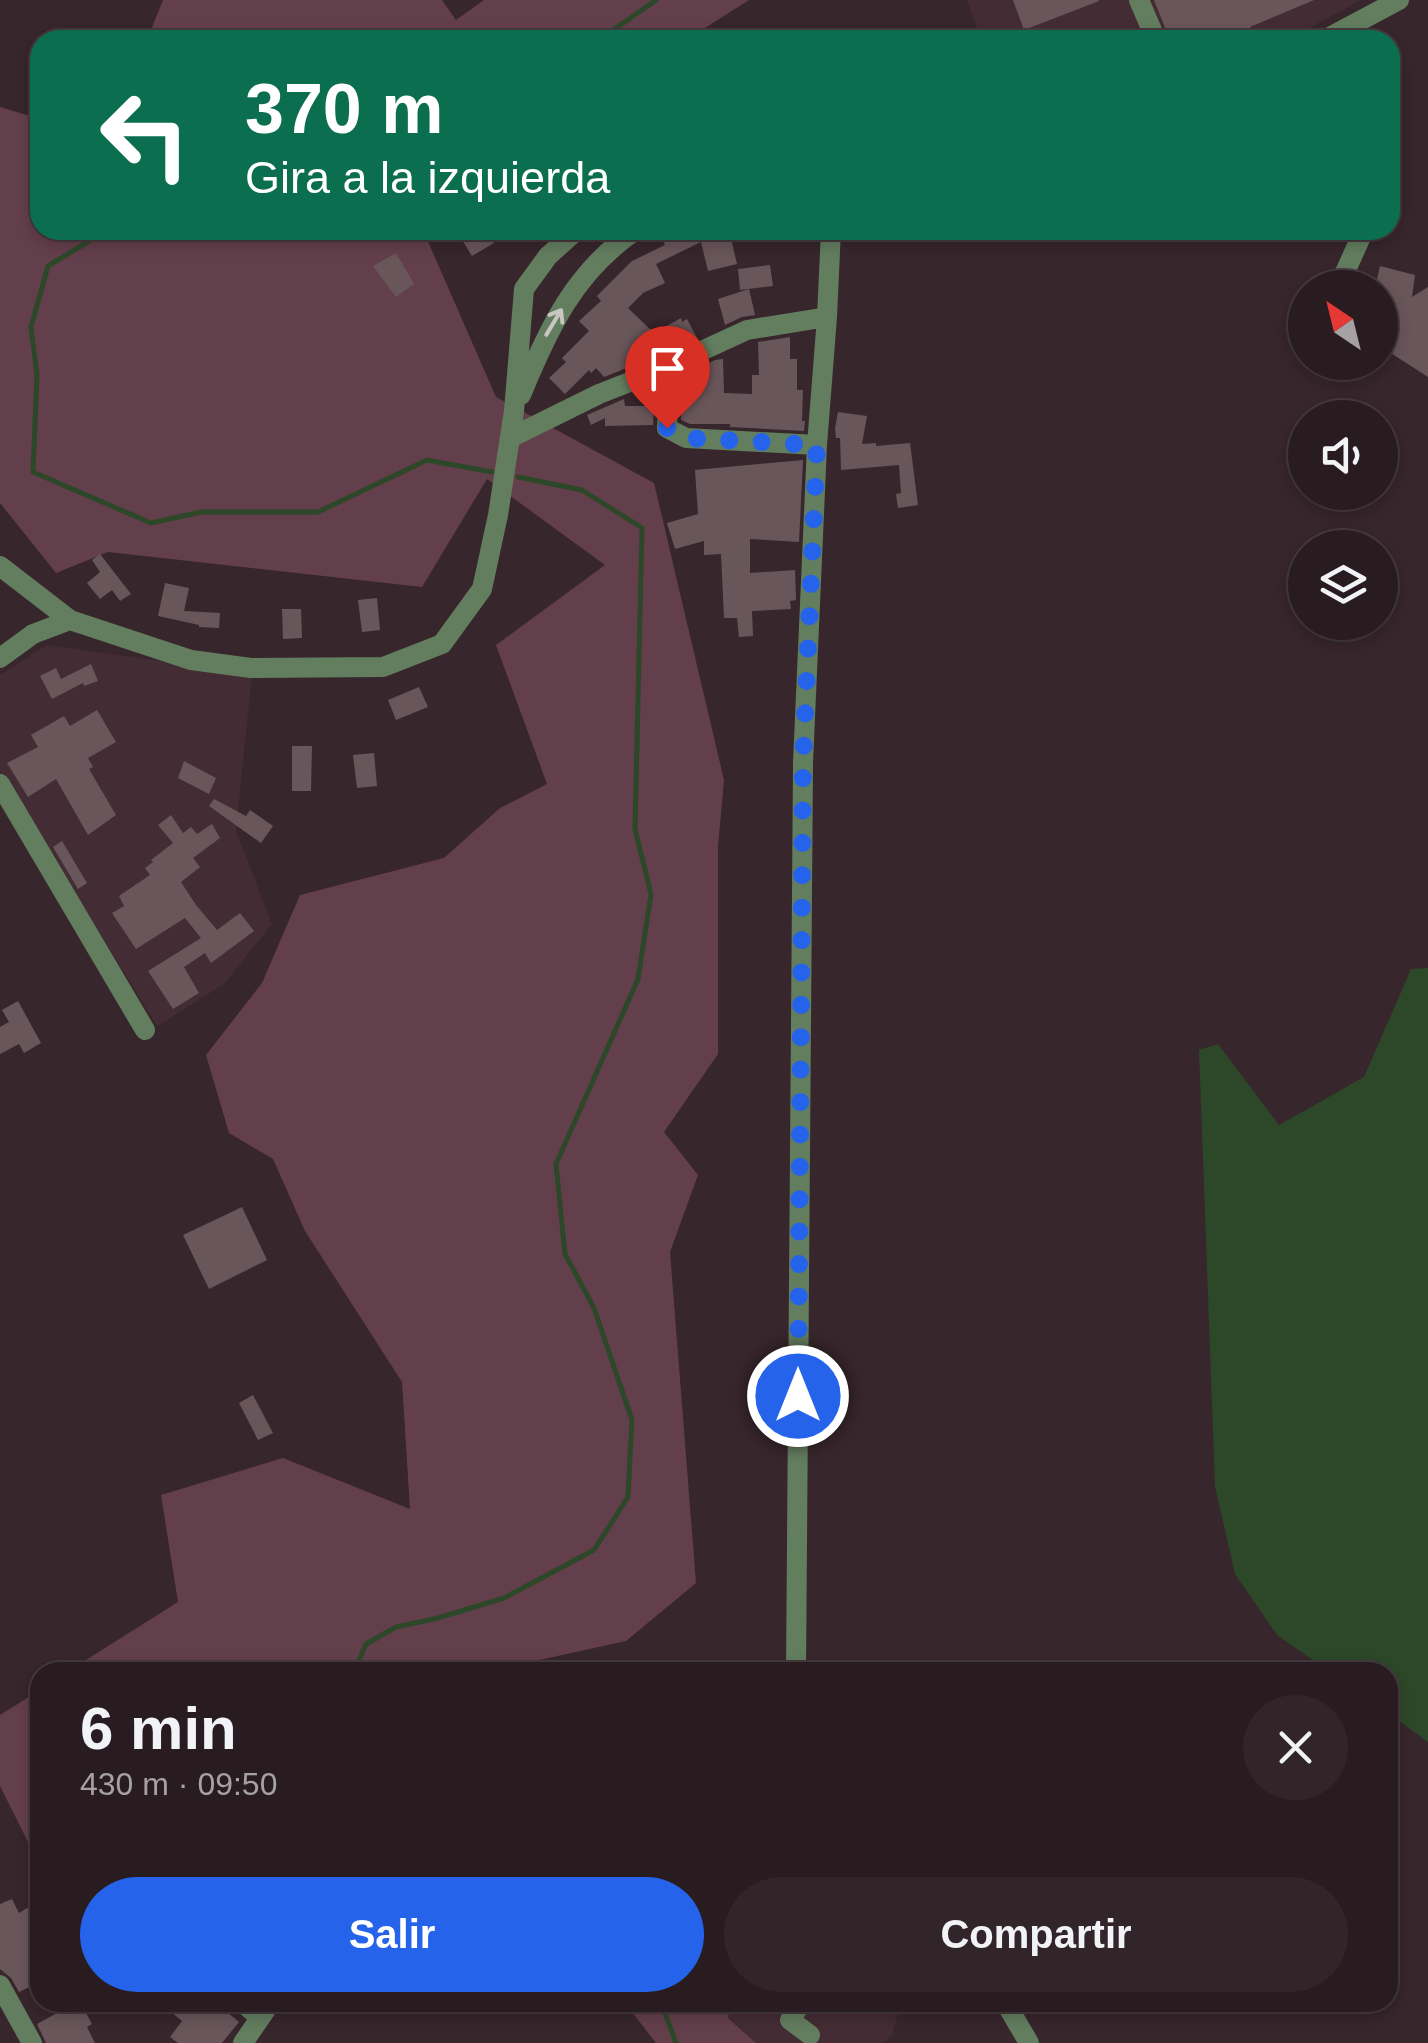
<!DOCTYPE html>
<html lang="es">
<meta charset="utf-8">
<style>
body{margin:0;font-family:Helvetica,sans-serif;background:#31252a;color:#f1f3f6;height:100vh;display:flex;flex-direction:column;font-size:38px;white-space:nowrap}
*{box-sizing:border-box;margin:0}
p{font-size:32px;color:#a5a1a5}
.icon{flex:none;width:55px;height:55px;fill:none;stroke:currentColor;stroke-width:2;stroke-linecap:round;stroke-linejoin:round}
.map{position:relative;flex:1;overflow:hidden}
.sheet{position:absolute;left:30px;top:1662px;width:1368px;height:350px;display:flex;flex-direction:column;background:#291c21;border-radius:30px;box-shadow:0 5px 15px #0003,0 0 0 2px #453a3f}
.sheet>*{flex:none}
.hud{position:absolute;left:30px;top:30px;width:1370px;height:210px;border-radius:30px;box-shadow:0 5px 15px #0003,0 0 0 2px #453a3f;background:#0b6e4f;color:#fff;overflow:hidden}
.needle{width:65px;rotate:325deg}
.tools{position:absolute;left:1288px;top:270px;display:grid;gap:20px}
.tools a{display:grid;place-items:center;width:110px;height:110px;border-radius:50%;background:#291c21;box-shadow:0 5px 15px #0003,0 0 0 2px #453a3f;font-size:50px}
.pin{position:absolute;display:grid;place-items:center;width:85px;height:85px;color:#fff;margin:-102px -42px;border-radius:50% 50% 50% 0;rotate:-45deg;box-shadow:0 0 10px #0007}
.pin .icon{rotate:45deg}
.me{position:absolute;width:110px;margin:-55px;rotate:0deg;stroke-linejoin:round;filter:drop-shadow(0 0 8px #0008)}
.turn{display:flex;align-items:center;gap:35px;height:210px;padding:0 50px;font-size:45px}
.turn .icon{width:130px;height:130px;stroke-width:2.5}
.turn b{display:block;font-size:70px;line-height:85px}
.round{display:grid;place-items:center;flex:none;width:105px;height:105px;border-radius:52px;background:#31252a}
.summary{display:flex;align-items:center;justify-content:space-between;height:170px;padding:0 50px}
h1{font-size:60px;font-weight:700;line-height:75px}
.action{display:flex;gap:20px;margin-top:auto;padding:20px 50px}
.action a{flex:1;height:115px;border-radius:60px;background:#2563eb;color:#fff;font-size:40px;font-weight:700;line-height:115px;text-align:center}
.action a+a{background:#31252a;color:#f1f3f6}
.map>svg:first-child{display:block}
</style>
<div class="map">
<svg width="1428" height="2043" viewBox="0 0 1428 2043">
<rect width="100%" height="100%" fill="#37262c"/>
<path fill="#442c34" d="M 967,0 L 1361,0 L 1287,40 L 981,40 Z
M 47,645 L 252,674 L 236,831 L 272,924 L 224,984 L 157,1026 L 0,772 L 0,675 Z
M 731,2003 L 901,2003 L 892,2035 L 883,2043 L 756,2043 L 728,2017 Z"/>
<path fill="#633f4b" d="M 163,0 L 442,0 L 456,20 L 484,0 L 749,0 L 686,40 L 147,40 Z
M 0,107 L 40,119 L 40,230 L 423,230 L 496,397 L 654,483 L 724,780 L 718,846 L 718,1054 L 664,1132 L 698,1175 L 670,1252 L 696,1583 L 626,1641 L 521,1664 L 517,1672 L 67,1672 L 178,1602 L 161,1495 L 283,1458 L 410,1509 L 402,1382 L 305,1231 L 273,1159 L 229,1133 L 206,1055 L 262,983 L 300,895 L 444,858 L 500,808 L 547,784 L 496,645 L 605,565 L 487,479 L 422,587 L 108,552 L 56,573 L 0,503 Z
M 40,1690 L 40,1866 L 0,1786 L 0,1715 Z
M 625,2003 L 731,2003 L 728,2018 L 756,2043 L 656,2043 Z"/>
<path fill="#2d4729" d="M 1428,968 L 1428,1742 L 1388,1713 L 1388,1672 L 1330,1672 L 1277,1635 L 1235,1574 L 1215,1487 L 1199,1050 L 1218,1044 L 1279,1125 L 1364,1077 L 1411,969 Z"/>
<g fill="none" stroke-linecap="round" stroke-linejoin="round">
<path stroke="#2d4729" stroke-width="5" d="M 599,40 L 656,0
M 117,230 L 104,232 L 48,266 L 31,327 L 37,375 L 33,472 L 151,523 L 201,512 L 318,512 L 427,460 L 492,472
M 354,1672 L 366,1644 L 396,1627 L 438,1618 L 504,1598 L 594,1550 L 628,1497 L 632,1420 L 594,1308 L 565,1254 L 556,1164 L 638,979 L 651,894 L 635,829 L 642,528 L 582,490 L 518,477
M 661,2002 L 676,2043"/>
</g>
<path fill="#69565b" d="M 1013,0 L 1099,0 L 1099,1 L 1024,30 Z
M 1154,0 L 1314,0 L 1250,27 L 1255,40 L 1170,40 Z
M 456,230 L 486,230 L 494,243 L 472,256 Z
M 674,230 L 729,230 L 737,264 L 708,271 L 701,242 L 656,264 L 665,283 L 643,293 L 628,308 L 654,333 L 681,318 L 682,322 L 687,319 L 697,338 L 680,346 L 631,360 L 632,366 L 604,377 L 596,368 L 591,373 L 589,370 L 565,394 L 549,378 L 566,362 L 562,358 L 589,331 L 579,321 L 601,301 L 597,296 L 632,261 L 665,245 L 661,237 Z
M 396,253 L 414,284 L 396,297 L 373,266 Z
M 770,265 L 773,286 L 740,290 L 738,269 Z
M 1380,266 L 1415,275 L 1412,297 L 1428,287 L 1428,377 L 1386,350 L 1392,344 L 1394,337 L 1388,326 L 1380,323 L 1380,288 L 1375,288 Z
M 749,289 L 755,315 L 742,317 L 725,325 L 718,299 Z
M 790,337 L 790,359 L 797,359 L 797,390 L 803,390 L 802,421 L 805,421 L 804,431 L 730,427 L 730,424 L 690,424 L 681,420 L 681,400 L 676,378 L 715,360 L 723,359 L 724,393 L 752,394 L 752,375 L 759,375 L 758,342 Z
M 624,399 L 625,406 L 654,406 L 653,425 L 605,426 L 605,418 L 591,425 L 587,415 Z
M 838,412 L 867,416 L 862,444 L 876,443 L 876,446 L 910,443 L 918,505 L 898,508 L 896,494 L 901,493 L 899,465 L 841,470 L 840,438 L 836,438 L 835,428 Z
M 803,460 L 799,542 L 750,539 L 750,573 L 795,570 L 796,600 L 790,601 L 791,609 L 752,611 L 753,636 L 739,637 L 737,618 L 724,618 L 721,554 L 704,555 L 704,541 L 675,549 L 667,523 L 698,514 L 695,470 Z
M 100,554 L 131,594 L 120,601 L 112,590 L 100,599 L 87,583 L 100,572 L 92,560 Z
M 165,583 L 189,588 L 184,611 L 220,613 L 219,628 L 199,627 L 199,625 L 158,616 Z
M 377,598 L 380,630 L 362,632 L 358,600 Z
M 282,609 L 301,609 L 302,638 L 283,639 Z
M 91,664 L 98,681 L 84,686 L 83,683 L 52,699 L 40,676 L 56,668 L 61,679 Z
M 419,687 L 428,707 L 396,720 L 388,700 Z
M 97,710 L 116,742 L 88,758 L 93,767 L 89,769 L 116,815 L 88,835 L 56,779 L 28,797 L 7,763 L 38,747 L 31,735 L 64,716 L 70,726 Z
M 292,746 L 312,746 L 311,791 L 292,791 Z
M 374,753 L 377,786 L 357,788 L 353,755 Z
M 184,761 L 216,778 L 209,794 L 178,778 Z
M 214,799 L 246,816 L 250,810 L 273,826 L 261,843 L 209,806 Z
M 171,815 L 183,833 L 191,827 L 197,834 L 212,824 L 220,838 L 193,858 L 200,867 L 181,882 L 196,905 L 217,930 L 240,913 L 254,931 L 211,963 L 205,953 L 184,967 L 199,993 L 173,1009 L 148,971 L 201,938 L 185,918 L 136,949 L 112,913 L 124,906 L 119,896 L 150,875 L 145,868 L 153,862 L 151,860 L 173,843 L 158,825 Z
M 62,841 L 87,883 L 78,889 L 53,847 Z
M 18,1001 L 41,1043 L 24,1053 L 19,1044 L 0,1054 L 0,1027 L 9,1022 L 2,1010 Z
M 242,1207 L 267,1260 L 209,1289 L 183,1235 Z
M 253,1395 L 273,1433 L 258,1440 L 239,1403 Z
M 12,1899 L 19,1913 L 40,1900 L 40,1982 L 19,1992 L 11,1978 L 0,1969 L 0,1904 Z
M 77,2002 L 80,2002 L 92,2024 L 87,2027 L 95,2043 L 46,2043 L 37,2024 Z
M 159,2002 L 215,2002 L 239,2022 L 222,2043 L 178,2043 L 170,2037 L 182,2021 Z"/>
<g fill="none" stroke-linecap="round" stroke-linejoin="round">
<path stroke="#637d5f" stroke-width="20" d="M 1139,0 L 1156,40
M 1324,40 L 1399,0
M 1338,288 L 1364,230
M 1380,338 L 1380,337
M 660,370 L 747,330 L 827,317
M 521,395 C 548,329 575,271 636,230
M 510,438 L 599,394 L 660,370 L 668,403 L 667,428 L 686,438 L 817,445
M 0,566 L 70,620
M 0,658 L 33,634 L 70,620 L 191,660 L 251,668 L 383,667 L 442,644 L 482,589 L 498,515 L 514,411 L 524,289 L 548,256 L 577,230
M 0,784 L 145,1030
M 796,1672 L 803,763 L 817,445 L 827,317 L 831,230
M 0,1985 L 32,2043
M 242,2002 L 259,2017
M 802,2002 L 790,2020 L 810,2035
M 1005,2002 L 1029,2043
M 243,2043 L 271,2002"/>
</g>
<defs><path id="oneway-shaft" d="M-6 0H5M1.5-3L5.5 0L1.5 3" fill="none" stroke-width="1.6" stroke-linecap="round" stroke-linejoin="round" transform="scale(2.5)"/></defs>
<use stroke="#c7c7c0" href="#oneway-shaft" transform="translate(554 322) rotate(-59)"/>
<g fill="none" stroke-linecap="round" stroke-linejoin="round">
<path stroke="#2563eb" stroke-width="18" stroke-dasharray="0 32.4" d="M 667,428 L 686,438 L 817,445 L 803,763 L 798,1396"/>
</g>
</svg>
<div class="tools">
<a><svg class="needle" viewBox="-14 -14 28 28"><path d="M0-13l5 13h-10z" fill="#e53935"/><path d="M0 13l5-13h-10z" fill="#a5a1a5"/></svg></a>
<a><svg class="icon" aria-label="sound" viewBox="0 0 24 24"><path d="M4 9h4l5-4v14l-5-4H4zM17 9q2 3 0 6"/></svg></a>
<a><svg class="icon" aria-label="layers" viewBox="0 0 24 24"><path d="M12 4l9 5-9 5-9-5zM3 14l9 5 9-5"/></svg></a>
</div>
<div class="pin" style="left:667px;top:428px;background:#d93025"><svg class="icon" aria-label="arrive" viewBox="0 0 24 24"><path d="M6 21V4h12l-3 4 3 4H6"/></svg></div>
<svg class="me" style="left:798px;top:1396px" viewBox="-20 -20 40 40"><circle r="17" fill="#2563eb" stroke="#fff" stroke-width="3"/><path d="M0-11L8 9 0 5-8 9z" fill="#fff"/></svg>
<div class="hud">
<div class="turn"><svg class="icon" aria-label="left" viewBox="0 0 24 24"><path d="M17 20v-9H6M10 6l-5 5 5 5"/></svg><div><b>370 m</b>Gira a la izquierda</div></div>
</div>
<section class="sheet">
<div class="summary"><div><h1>6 min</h1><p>430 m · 09:50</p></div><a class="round"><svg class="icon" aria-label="close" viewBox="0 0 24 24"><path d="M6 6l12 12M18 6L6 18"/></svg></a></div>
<div class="action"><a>Salir</a><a>Compartir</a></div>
</section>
</div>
